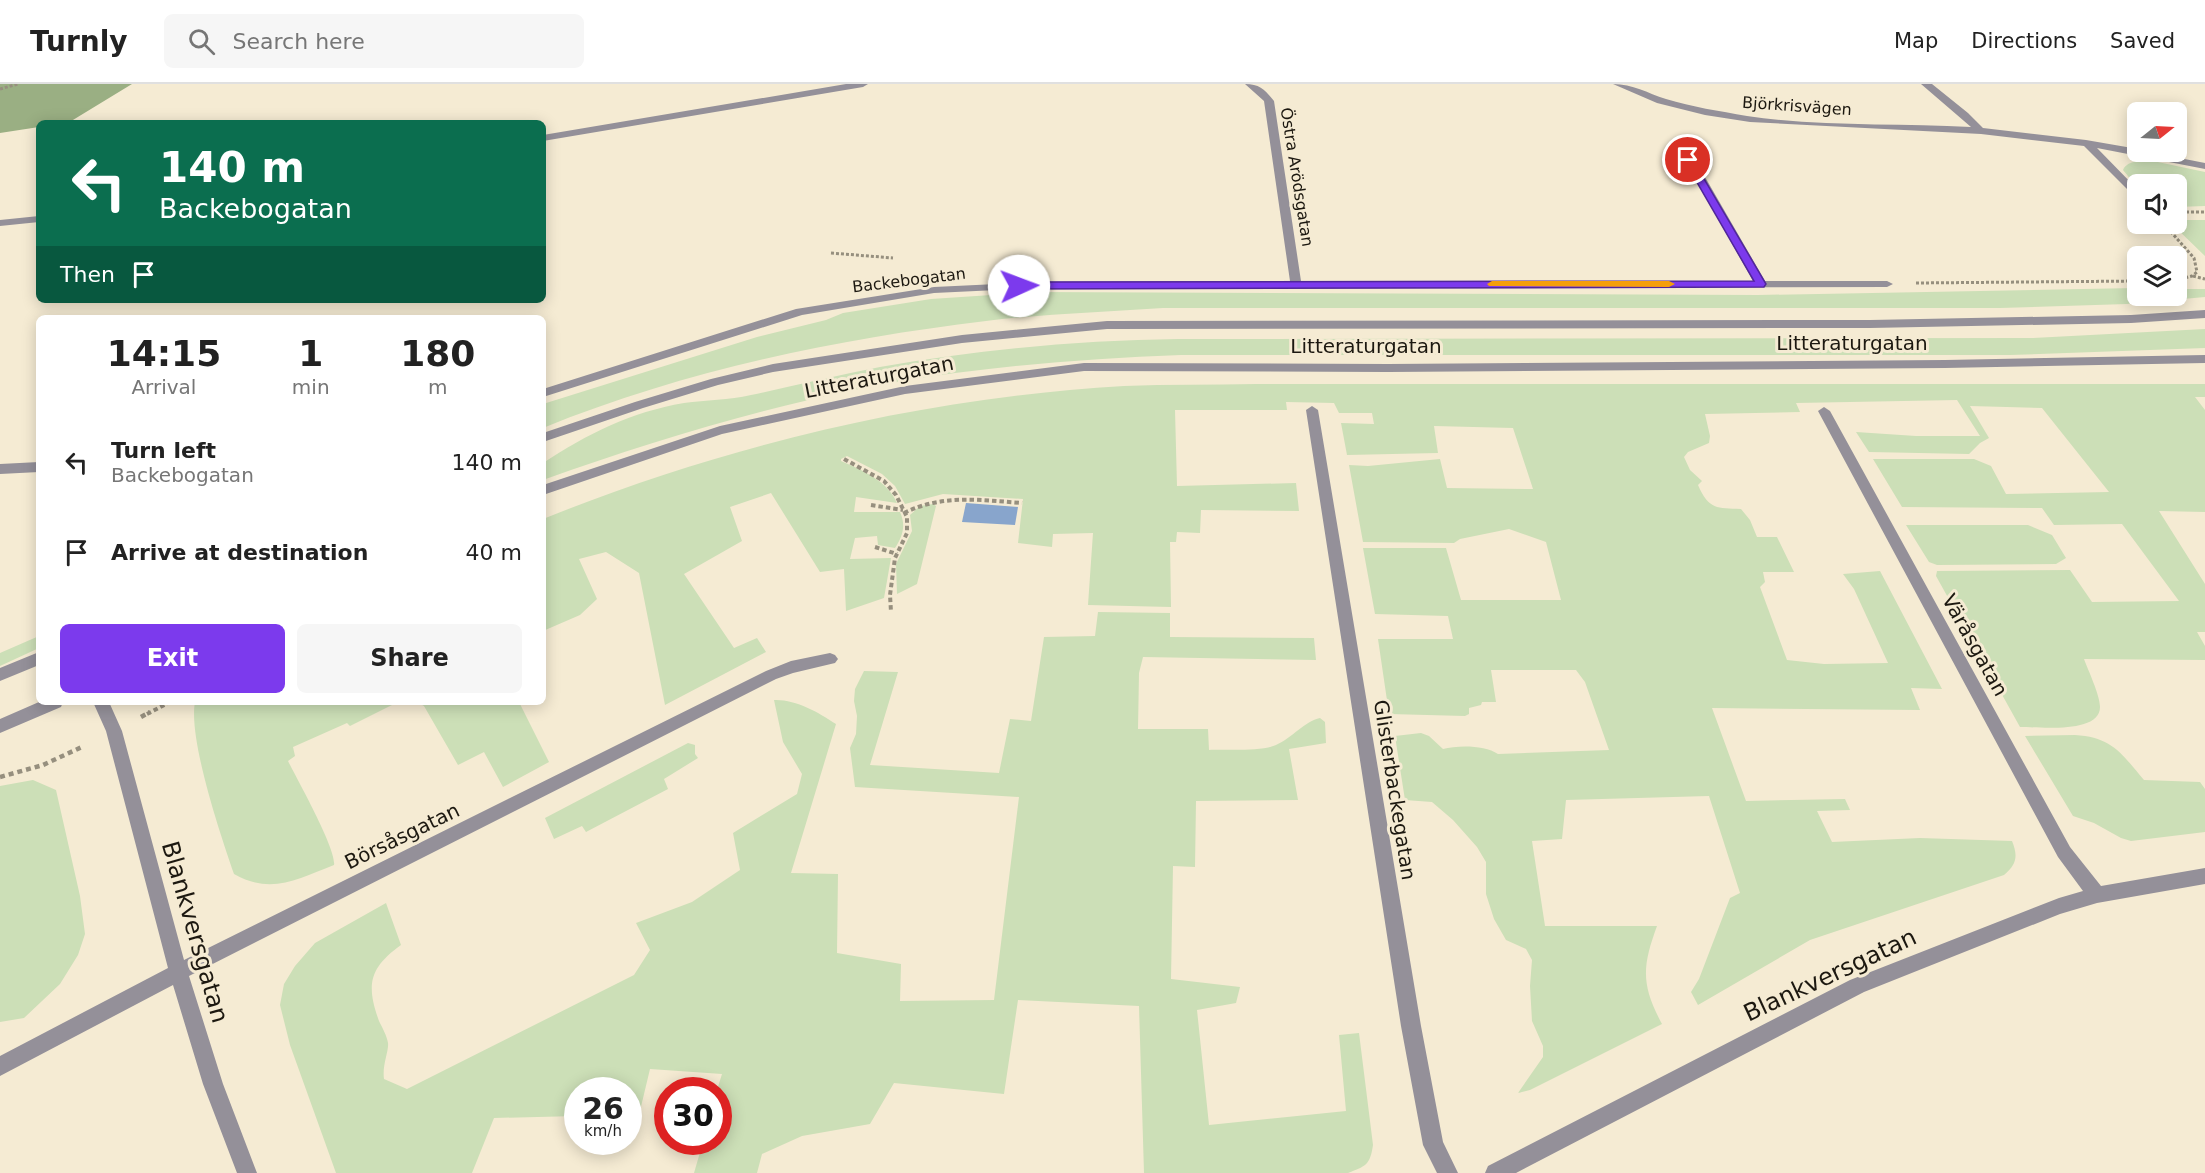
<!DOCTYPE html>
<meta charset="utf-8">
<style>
body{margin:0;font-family:"DejaVu Sans",sans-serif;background:#f6f6f6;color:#222;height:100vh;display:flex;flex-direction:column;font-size:22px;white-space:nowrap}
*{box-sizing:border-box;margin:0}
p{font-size:20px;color:#767676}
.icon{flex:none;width:33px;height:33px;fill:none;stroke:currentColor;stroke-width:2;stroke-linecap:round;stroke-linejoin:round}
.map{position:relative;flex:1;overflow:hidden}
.details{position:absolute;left:36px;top:231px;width:510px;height:390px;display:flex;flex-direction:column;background:#fff;border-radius:9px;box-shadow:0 3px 15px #0003}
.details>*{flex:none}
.guide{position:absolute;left:36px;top:36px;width:510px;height:183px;border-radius:9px;box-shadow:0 3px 15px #0003;background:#0b6e4f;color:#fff;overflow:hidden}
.needle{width:39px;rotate:72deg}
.buttons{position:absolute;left:2127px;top:18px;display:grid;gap:12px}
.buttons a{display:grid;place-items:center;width:60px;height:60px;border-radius:9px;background:#fff;box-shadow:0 3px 15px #0003;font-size:30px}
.speed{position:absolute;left:564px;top:993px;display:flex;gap:12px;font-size:30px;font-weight:700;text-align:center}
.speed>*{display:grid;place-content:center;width:78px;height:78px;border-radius:50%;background:#fff;box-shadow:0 3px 15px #0003;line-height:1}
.speed small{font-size:15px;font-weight:400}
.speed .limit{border:9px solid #d22;background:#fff;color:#111}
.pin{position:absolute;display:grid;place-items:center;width:51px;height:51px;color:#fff;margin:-26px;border:3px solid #fff;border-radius:50%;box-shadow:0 2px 6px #0007}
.me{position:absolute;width:66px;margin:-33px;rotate:88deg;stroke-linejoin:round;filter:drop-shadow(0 0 4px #0008)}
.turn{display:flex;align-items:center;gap:21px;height:126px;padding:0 24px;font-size:27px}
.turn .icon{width:78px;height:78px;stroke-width:2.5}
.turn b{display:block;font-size:42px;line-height:51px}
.then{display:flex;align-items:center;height:57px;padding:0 24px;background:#0003;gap:12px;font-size:22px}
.eta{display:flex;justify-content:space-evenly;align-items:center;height:102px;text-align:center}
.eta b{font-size:36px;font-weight:600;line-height:42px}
.primary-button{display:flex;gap:12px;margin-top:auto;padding:12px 24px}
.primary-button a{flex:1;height:69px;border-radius:9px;background:#7c3aed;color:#fff;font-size:24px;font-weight:600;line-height:69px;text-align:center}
.primary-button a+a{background:#f6f6f6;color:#222}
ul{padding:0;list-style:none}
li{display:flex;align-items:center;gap:18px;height:90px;padding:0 24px}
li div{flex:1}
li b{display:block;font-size:22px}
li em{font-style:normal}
header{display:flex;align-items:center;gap:36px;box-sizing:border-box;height:84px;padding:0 30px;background:#fff;border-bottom:2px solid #e0e0e0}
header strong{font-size:28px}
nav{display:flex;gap:33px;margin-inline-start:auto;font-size:21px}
.search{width:420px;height:54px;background:#f6f6f6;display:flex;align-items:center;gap:15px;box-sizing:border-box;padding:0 21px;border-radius:9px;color:#767676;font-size:22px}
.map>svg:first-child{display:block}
</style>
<header>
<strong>Turnly</strong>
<div class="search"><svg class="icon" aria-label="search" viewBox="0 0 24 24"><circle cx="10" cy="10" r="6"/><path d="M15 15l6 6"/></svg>Search here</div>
<nav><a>Map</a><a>Directions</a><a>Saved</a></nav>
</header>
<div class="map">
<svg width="2205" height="1089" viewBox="0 0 2205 1089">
<rect width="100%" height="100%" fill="#f5ebd3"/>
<path fill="#ccdfb7" d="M 2153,77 L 2205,88 L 2205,122 L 2177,123 L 2176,100 L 2138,100 L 2137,103 L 2123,86 C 2128,75 2142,78 2153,77 Z
M 2181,136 L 2205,136 L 2205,172 L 2174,142 L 2177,138 Z
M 2135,204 L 2137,204 L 2138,212 L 2176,212 L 2177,205 L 2205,205 L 2205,213 L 2127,220 L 2000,224 L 1163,224 C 1104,228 1044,230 986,237 C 836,255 683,287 543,344 L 543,320 L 757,253 L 826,236 L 843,229 L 931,215 L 1035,208 L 1758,211 Z
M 2205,245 L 2205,264 L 2010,271 L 1181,271 C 1105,274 1030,279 955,289 C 814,308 677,348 543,396 L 543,379 C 587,350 631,328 684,319 C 706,316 729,316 751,311 C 794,302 837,291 880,283 C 978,266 1078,256 1178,255 L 2033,254 Z
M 1256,300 L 2205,300 L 2205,313 L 2195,313 L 2205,326 L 2205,428 L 2159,427 L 2205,500 L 2205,548 L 2197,548 L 2205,562 L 2205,576 L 2084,575 C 2088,586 2100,611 2100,623 C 2100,650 2039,643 2020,643 L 1936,492 L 1937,487 L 2070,486 L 2092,518 L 2179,517 L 2122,440 L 2054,441 L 2042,424 L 1902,423 L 1873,375 L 1974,375 L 1991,382 L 2006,410 L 2109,408 L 2042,324 L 1970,322 L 1989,354 L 1980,359 L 1969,370 L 1869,368 L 1856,348 L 1916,352 L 1980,352 L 1957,316 L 1796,319 L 1800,328 L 1705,330 L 1710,352 L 1709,359 L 1688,368 L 1684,373 L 1690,386 L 1702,397 L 1698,401 C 1709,426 1717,424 1741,425 L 1750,436 L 1757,453 L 1777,453 L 1794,488 L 1763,488 L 1765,498 L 1760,503 L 1787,576 L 1824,580 L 1888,579 L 1854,505 L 1843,490 L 1880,487 L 1942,605 L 1911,604 L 1920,626 L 1712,624 L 1746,717 L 1845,715 L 1850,726 L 1817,727 L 1832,758 L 1920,754 L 2012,757 C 2018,772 2017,780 2004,791 L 1810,856 L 1698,921 L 1691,908 L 1699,895 L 1730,814 L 1740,809 L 1709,712 L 1566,716 L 1562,755 L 1532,757 L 1545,842 L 1657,842 C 1642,883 1641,901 1662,940 L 1530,1006 L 1518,1009 L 1543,973 L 1543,962 L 1532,937 L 1530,902 L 1532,876 L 1526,865 L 1506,856 L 1494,835 L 1486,810 L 1486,778 L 1477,763 L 1453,736 L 1432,718 L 1405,716 L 1395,652 L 1421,649 L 1429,652 L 1443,665 C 1458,661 1485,661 1498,670 L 1609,666 L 1585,598 L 1576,586 L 1491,586 L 1496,618 L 1482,618 L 1481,621 L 1469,624 L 1469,630 L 1465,632 L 1389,630 L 1378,555 L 1453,555 L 1448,532 L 1375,530 L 1363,464 L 1446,464 L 1461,516 L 1561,516 L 1546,458 L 1509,445 L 1460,455 L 1454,459 L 1363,458 L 1349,381 L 1368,382 L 1440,375 L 1447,404 L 1533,405 L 1513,344 L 1434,342 L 1438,369 L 1347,371 L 1341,339 L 1374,340 L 1372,329 L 1339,329 L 1334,319 L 1286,318 L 1287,326 L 1175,326 L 1177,402 L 1296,399 L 1299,427 L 1201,426 L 1200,449 L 1177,448 L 1176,458 L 1170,458 L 1171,523 L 1088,521 L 1093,449 L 1053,450 L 1052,463 L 1018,459 L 1023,415 L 943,410 L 905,420 L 895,402 L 882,390 L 847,372 L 841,375 L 841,377 C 862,386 888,397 897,419 L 856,413 L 854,428 L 900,428 C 906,441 903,452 895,464 L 878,461 L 877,452 L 855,454 L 850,475 L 891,474 L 884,514 L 846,527 L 844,485 L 820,488 L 771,409 L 730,423 L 742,457 L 684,490 L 734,564 L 757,554 L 766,568 L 665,621 L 639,489 L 606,468 L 579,475 L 597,515 L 580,531 L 543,547 L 543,435 C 729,360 924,314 1124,302 C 1168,300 1212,301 1256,300 Z
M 933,420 L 936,422 L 917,500 L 897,510 L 896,480 L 912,447 L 910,431 L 920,422 Z
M 1906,441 L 2028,441 L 2052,451 L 2066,474 L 2056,480 L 1937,481 L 1929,478 Z
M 1098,528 L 1170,529 L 1170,553 L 1314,554 L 1316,576 L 1143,573 L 1139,589 L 1138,645 L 1208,645 L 1209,666 C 1226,665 1261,668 1276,661 C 1292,654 1305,637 1320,634 L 1325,638 L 1326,659 L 1289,665 L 1298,716 L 1196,717 L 1195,783 L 1173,782 L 1171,895 L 1240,903 L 1236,919 L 1197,926 L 1209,1041 L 1346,1027 L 1339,951 L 1359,949 L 1373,1061 C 1370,1081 1366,1082 1348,1089 L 1144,1089 L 1139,922 L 1018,916 L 1004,1010 L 894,999 L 870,1040 L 802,1052 L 762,1070 L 757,1089 L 694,1089 L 703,1058 L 718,1058 L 717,1006 L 722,990 L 650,985 L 639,1031 L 629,1031 L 628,1006 L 578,1006 L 577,1032 L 494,1034 L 472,1089 L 336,1089 L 290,961 L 280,921 L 284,900 L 295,882 L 315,859 L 386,819 L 401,861 C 369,884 366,901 379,937 C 382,943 387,952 388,959 C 389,967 382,981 384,995 L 407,1005 L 634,891 L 650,866 L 636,839 L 692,818 L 740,786 L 733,749 L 797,710 L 802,690 L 783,658 L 774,616 C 795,615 818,628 836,640 L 791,789 L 838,790 L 837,869 L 901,880 L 900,917 L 994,916 L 1019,713 L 855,703 L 850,664 L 856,650 L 857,632 L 854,617 L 855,605 L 864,587 L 898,588 L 870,681 L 999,689 L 1010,635 L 1031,637 L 1044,553 L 1095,552 Z
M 39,552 L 39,564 L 0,582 L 0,569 Z
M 195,618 L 398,618 L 350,642 L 347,639 L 293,663 L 295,672 L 288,677 C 297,695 337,766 334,781 C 298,795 271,811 234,790 C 221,752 188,655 195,618 Z
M 417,618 L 519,618 L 549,678 L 503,703 L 484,668 L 458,681 L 424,622 Z
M 2075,651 C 2112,653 2122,670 2144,696 L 2200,698 L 2205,705 L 2205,748 L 2131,757 L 2121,754 L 2094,739 L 2073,732 L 2025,652 Z
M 688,659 L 695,661 L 695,670 L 698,674 L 664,695 L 668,705 L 586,748 L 582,742 L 554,755 L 545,734 Z
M 33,696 L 56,706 L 80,812 L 85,850 L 78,871 L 60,900 L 24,934 L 0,938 L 0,702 Z"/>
<path fill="#9aaf83" d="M 0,0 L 132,0 L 68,39 L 39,39 L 39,43 L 0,49 Z"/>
<path fill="#88a5cc" d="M 966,419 L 1018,423 L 1015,441 L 962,438 Z"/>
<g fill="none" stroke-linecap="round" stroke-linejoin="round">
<path stroke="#968f7e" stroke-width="3" stroke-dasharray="3 2" stroke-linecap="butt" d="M 0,5 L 18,0
M 2176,128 L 2205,128
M 2164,140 L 2194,174 L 2197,188 L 2192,192 L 2176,196
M 831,169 L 893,174
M 2193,192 L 2205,195
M 1916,199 L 2138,197"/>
<path stroke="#968f7e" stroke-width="4" stroke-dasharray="4.5 3" stroke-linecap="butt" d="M 844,375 L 884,397 L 896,411 L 907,433 L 907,449 L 895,474 L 890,511 L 891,528
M 871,421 L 903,426
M 904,429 C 942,410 981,416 1022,419
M 875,463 L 897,470
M 147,630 L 170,618"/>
<path stroke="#968f7e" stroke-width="4.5" stroke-dasharray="5 4" stroke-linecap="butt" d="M 141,633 L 150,628
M 0,693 L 43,681 L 84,662"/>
<path fill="#949099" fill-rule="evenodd" d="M 846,0 L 868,0 L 863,3 L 543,57 L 543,51 Z
M 1245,0 C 1260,0 1265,6 1274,17 L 1301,197 L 1753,197 L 1676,60 L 1681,57 L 1686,60 L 1765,197 L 1887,197 L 1893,200 L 1887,203 L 1038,204 L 934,209 L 802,231 L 543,313 L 543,305 L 796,225 L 934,203 L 1038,198 L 1290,197 L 1264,17 Z
M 1613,0 C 1633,0 1647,9 1666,15 C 1692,23 1719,27 1747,32 C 1820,43 1897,39 1971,43 L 1921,0 L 1932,0 L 1968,29 L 1983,44 L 2086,56 L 2138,65 L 2138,68 L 2149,68 L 2205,79 L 2205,85 L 2097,64 L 2138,106 L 2138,116 L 2084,62 L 1981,50 L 1750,38 L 1705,31 L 1657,19 Z
M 39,132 L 39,138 L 0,142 L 0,136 Z
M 1312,322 L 1318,326 L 1421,942 L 1443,1058 L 1458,1089 L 1437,1089 L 1423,1061 L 1401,942 L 1306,326 Z
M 1824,323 L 1830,327 L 2070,763 L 2101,802 L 2205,784 L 2205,800 L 2097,819 L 2060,830 L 1864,908 L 1516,1089 L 1485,1089 L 1488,1082 L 1850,896 L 2059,814 L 2083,807 L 2058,773 L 1818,327 Z
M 39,378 L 39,388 L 0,390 L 0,380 Z
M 830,569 L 835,571 L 838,575 L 835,579 L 793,589 L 776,595 L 189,892 L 223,1000 L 257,1089 L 237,1089 L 203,1000 L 173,901 L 0,992 L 0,972 L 168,884 L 106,647 L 93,618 L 109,618 L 122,647 L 184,876 L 766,587 L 791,577 Z"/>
<path fill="#949099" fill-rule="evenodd" d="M 2205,226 L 2205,234 L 2131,239 L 1870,244 L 1107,245 L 962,259 L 773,288 L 718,301 L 643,324 L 543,358 L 543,349 L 635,318 L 711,295 L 773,280 L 962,251 L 1107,237 L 1870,236 L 2131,231 Z
M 2205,271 L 2205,279 L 1945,284 L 1388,288 L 1084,287 L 905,310 L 722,350 L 543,411 L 543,401 L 720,342 L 905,302 L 1084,279 L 1388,280 L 1945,276 Z
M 39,568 L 39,581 L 0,597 L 0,584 Z
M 39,618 L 63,618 L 61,623 L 0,649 L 0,635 Z"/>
</g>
<path fill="#7c3aed" stroke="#51269a" stroke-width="1.5" d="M 1688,73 L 1693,76 L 1766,200 L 1764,203 L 1019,205 L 1014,202 L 1019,198 L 1754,197 L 1684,76 Z"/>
<path fill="#f59e0b" d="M 1492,197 L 1669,197 L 1675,200 L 1669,203 L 1489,202 L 1487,200 Z"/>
<g text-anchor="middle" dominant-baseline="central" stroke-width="6" stroke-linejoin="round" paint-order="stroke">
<g font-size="16" fill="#1c1810" stroke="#f5ebd3">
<text transform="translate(1797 22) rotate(4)">Björkrisvägen</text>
<text transform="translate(1297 93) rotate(81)">Östra Arödsgatan</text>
<text transform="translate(909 196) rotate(-7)">Backebogatan</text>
</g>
<g font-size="20" fill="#1c1810" stroke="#f5ebd3">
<text x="1852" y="259">Litteraturgatan</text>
<text x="1366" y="262">Litteraturgatan</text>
<text transform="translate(879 293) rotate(-11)">Litteraturgatan</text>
<text transform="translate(1975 561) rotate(61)">Väråsgatan</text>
<text transform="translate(1395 706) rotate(81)">Glisterbackegatan</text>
<text transform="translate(402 752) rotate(-26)">Börsåsgatan</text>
</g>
<g font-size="24" fill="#1c1810" stroke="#f5ebd3">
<text transform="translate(195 848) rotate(74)">Blankversgatan</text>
<text transform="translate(1830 891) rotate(-25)">Blankversgatan</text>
</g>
</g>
</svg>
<div class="buttons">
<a><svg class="needle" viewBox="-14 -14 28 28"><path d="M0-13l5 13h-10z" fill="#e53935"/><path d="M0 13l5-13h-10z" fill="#767676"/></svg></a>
<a><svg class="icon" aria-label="sound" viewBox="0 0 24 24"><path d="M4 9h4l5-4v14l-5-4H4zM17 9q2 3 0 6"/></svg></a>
<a><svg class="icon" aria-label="layers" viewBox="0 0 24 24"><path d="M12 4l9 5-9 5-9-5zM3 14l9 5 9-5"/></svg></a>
</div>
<div class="speed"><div>26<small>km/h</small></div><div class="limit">30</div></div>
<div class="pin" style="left:1688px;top:76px;background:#d93025"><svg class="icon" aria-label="arrive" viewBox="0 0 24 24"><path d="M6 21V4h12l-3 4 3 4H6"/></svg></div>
<svg class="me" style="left:1019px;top:202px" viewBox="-20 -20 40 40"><circle r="19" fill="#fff"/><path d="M0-13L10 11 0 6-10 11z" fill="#7c3aed"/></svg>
<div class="guide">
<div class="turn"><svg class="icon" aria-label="left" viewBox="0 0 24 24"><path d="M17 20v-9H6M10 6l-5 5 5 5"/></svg><div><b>140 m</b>Backebogatan</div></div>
<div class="then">Then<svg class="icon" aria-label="arrive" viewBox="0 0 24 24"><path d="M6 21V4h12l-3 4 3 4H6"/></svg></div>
</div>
<section class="details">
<div class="eta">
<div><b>14:15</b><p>Arrival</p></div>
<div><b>1</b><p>min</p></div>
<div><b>180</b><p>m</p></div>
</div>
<ul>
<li><svg class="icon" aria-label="left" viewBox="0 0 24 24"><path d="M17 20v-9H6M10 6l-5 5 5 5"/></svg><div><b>Turn left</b><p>Backebogatan</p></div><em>140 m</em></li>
<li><svg class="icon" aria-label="arrive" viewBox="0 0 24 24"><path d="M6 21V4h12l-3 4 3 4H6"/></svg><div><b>Arrive at destination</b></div><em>40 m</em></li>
</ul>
<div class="primary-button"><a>Exit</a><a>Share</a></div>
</section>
</div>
